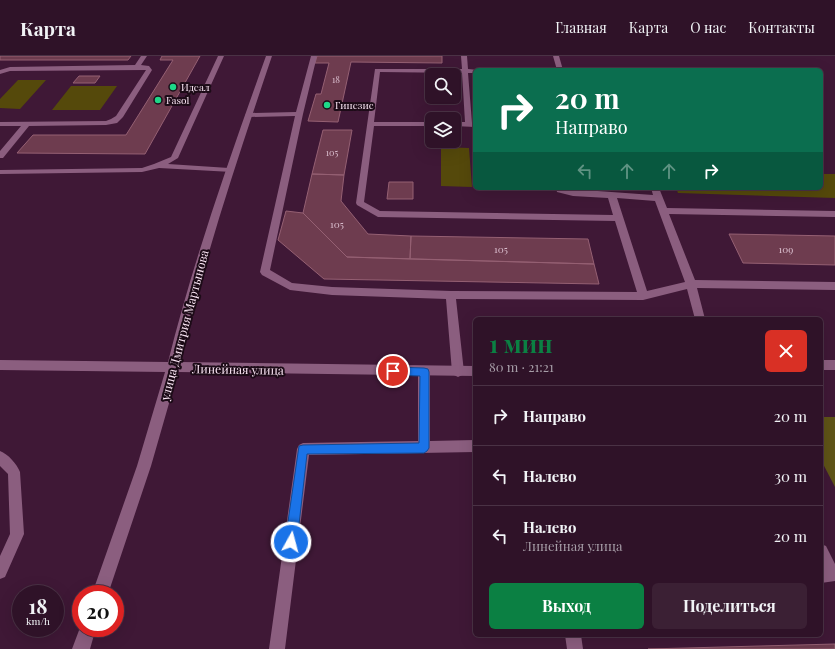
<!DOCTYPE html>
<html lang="ru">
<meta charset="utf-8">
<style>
body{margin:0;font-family:"Playfair Display",serif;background:#3b2034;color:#f1f3f6;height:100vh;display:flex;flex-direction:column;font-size:15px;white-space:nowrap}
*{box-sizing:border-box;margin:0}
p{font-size:13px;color:#a79ea8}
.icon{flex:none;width:22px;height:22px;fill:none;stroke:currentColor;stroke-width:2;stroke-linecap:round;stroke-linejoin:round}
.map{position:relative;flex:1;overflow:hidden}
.drawer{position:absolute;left:473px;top:261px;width:350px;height:320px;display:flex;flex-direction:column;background:#2f1228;border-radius:6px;box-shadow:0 4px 16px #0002,0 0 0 1px #4a3245}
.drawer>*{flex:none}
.banner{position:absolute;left:473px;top:12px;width:350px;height:122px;border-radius:6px;box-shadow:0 4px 16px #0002,0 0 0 1px #4a3245;background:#0b6e4f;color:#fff;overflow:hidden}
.controls{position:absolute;left:425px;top:12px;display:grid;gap:8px}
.controls a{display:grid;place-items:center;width:36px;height:36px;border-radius:6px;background:#2f1228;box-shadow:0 4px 16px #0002,0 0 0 1px #4a3245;font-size:20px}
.speed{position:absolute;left:12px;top:529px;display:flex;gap:8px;font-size:20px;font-weight:700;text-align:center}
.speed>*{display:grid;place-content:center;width:52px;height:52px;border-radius:50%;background:#2f1228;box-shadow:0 4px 16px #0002,0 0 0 1px #4a3245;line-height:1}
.speed small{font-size:10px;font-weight:400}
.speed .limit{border:6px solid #d22;background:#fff;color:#111}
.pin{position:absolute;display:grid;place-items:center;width:34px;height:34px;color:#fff;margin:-17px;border:2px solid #fff;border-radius:50%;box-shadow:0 1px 4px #0007}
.me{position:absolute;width:44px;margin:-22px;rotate:7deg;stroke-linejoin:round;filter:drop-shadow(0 0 3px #0008)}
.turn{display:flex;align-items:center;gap:14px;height:84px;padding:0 16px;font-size:18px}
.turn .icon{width:52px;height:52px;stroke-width:2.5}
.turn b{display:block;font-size:28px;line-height:34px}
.lanes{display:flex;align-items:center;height:38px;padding:0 16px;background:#0003;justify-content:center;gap:20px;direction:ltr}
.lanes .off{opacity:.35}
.round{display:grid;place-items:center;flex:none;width:42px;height:42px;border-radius:6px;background:#3b2034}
.headline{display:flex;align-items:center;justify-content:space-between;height:68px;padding:0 16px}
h1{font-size:24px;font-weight:700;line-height:30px;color:#0b8043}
.primary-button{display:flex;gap:8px;margin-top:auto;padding:8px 16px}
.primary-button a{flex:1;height:46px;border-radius:6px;background:#0b8043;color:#fff;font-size:16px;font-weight:700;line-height:46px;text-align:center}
.primary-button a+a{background:#3b2034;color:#f1f3f6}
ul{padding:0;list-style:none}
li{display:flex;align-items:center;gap:12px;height:60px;padding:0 16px;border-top:1px solid #4a3245}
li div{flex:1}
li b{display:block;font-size:15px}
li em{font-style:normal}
header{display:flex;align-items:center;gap:24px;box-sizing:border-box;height:56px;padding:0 20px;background:#2f1228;border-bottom:1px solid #4a3245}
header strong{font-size:19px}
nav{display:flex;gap:22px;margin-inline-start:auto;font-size:14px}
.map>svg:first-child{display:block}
</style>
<header>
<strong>Карта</strong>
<nav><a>Главная</a><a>Карта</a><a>О нас</a><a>Контакты</a></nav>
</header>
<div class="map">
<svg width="835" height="593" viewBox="0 0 835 593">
<rect width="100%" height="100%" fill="#3f1836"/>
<path fill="#55490b" d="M 18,24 L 46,24 L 20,53 L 0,52 L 0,43 Z
M 71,30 L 117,30 L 100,54 L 52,54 Z
M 441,91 L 469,92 L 472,131 L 441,130 Z
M 821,118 L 835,118 L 835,142 L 678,137 L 676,132 L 821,132 Z"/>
<path fill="#5f5317" d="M 821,361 L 835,361 L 835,431 L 821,404 Z"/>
<path fill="#6e3c4f" stroke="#956073" d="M 0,0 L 131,0 L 128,4 L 0,4 Z
M 162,0 L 200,0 L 145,98 L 17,97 L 33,79 L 126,79 L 173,4 L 160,4 Z
M 317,0 L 442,0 L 442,7 L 351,6 L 338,66 L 308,65 L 316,38 L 321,38 L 329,7 L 315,7 Z
M 79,20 L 100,20 L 95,27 L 73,27 Z
M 323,74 L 352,74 L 344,119 L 312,118 Z
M 312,118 L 344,119 L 341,145 L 368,178 L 411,180 L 410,203 L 347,201 L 303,157 Z
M 389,126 L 413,126 L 413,143 L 387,143 Z
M 286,155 L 303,157 L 347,201 L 594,208 L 599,228 L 324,223 L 278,184 Z
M 729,178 L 835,180 L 835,209 L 743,207 Z
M 411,180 L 588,183 L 594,208 L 410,203 Z
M 835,588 L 835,593 L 648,593 Z"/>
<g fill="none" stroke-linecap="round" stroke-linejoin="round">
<path fill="#8b5e7f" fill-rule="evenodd" d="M 141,0 L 147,0 L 141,9 L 149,10 L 152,14 L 123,61 L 117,67 L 106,69 L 29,70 L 3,102 L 0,102 L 0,95 L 21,70 L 0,70 L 0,66 L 106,65 L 111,63 L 116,60 L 146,14 L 10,15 L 0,18 L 0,14 L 10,11 L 135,9 Z
M 218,0 L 224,0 L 178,102 L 168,108 L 229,112 L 233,114 L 232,116 L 159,112 L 142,116 L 0,118 L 0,114 L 142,112 L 154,108 L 171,101 Z
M 311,0 L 317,0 L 303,58 L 270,214 L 292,227 L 332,231 L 451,235 L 637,236 L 615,165 L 378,161 L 357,149 L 356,147 L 375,13 L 462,13 L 461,0 L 467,0 L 468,13 L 478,14 L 475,14 L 475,17 L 468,17 L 472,67 L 475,67 L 475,71 L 454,70 L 454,66 L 465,66 L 462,17 L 380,16 L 374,66 L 432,66 L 432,70 L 374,70 L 364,146 L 380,155 L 613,159 L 608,142 L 573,140 L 557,136 L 556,132 L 653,139 L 651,132 L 659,132 L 667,152 L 835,155 L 835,161 L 669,158 L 695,224 L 835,226 L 835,234 L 697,232 L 705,263 L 695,263 L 687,233 L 643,244 L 456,243 L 464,316 L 462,319 L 458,321 L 454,319 L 452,316 L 446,243 L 332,239 L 290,234 L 262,219 L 260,216 L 295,60 L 249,61 L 245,59 L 249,57 L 296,56 ZM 617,142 L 655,145 L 685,226 L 647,235 Z
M 553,0 L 559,0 L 563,14 L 557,14 Z
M 424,311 L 428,313 L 430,316 L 430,385 L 475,384 L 475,396 L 309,399 L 285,593 L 269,593 L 297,393 L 299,389 L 303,387 L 418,385 L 418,316 L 420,313 Z
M 0,395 C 8,398 17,408 20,416 L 24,478 L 5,521 L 0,523 L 0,500 L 10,478 L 8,418 L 0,410 Z
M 821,488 L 826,490 L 835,508 L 835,525 L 821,527 Z
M 565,579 L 581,579 L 583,593 L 567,593 Z"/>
<path fill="#8b5e7f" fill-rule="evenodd" d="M 266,0 L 272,0 C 238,101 204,202 180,306 L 475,310 L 475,320 L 178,316 L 151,410 L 108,538 L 92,538 L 137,410 L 165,316 L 0,314 L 0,304 L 168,306 C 194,202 230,101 266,0 Z
M 821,304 L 835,304 L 835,314 L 821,314 Z
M 81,569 L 81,572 L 96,572 L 90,593 L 72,593 Z"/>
</g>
<path fill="#1a73e8" stroke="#114b97" d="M 393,311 L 424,312 L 428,313 L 429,316 L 429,392 L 427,395 L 424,397 L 307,398 L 297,486 L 295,490 L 291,491 L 287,490 L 285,486 L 299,390 L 303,389 L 419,387 L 420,320 L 393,319 L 390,318 L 388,315 L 390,312 Z"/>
<g fill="#1dd888" stroke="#1c0b17" stroke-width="1.5">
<circle cx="173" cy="31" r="4"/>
<circle cx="158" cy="44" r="4"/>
<circle cx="327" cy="49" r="4"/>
</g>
<g text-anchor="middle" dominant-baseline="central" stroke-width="4" stroke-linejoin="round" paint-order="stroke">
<g font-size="9" fill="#d8bccc">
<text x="336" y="23">18</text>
<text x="332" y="96">105</text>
</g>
<g font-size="10" fill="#fce7f6" stroke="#1c0b17" text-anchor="start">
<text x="181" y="31">Идеал</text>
<text x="166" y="44">Fasol</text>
<text x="335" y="49">Гинезис</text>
</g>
<g font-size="10" fill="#d8bccc">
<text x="337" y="168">105</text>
<text x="501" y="193">105</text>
<text x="786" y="193">109</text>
</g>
<g font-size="12" fill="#fce7f6" stroke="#1c0b17">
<text transform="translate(184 269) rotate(-75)">улица Дмитрия Мартынова</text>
<text transform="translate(238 313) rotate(1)">Линейная улица</text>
</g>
</g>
</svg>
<div class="controls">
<a><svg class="icon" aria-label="search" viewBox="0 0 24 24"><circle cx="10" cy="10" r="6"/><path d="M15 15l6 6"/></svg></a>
<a><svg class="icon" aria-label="layers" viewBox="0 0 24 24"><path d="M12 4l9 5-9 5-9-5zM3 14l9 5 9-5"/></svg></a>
</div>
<div class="speed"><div>18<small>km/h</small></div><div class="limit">20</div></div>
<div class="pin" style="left:393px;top:315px;background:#d93025"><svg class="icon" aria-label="arrive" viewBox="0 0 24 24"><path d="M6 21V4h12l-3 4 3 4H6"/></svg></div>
<svg class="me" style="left:291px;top:486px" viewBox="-20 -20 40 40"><circle r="17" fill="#1a73e8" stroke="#fff" stroke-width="3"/><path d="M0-11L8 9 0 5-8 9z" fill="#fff"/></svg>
<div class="banner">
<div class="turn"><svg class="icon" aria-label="right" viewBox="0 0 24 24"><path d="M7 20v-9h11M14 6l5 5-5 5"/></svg><div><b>20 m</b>Направо</div></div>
<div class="lanes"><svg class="icon off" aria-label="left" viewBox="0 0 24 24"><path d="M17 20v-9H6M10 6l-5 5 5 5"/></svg><svg class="icon off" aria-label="ahead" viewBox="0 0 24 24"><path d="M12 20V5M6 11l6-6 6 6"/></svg><svg class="icon off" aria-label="ahead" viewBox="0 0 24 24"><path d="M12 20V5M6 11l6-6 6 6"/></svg><svg class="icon" aria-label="right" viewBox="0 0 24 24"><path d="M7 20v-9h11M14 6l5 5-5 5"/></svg></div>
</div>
<section class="drawer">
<div class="headline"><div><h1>1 мин</h1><p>80 m · 21:21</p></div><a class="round" style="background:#d93025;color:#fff"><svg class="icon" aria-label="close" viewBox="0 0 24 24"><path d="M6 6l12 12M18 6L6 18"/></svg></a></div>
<ul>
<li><svg class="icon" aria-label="right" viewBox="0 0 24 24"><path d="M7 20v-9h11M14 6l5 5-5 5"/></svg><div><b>Направо</b></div><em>20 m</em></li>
<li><svg class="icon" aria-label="left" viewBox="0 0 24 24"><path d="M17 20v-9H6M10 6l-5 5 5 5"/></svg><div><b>Налево</b></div><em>30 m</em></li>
<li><svg class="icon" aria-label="left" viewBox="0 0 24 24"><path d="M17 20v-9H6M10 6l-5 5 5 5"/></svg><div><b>Налево</b><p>Линейная улица</p></div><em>20 m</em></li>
</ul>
<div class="primary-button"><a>Выход</a><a>Поделиться</a></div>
</section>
</div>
